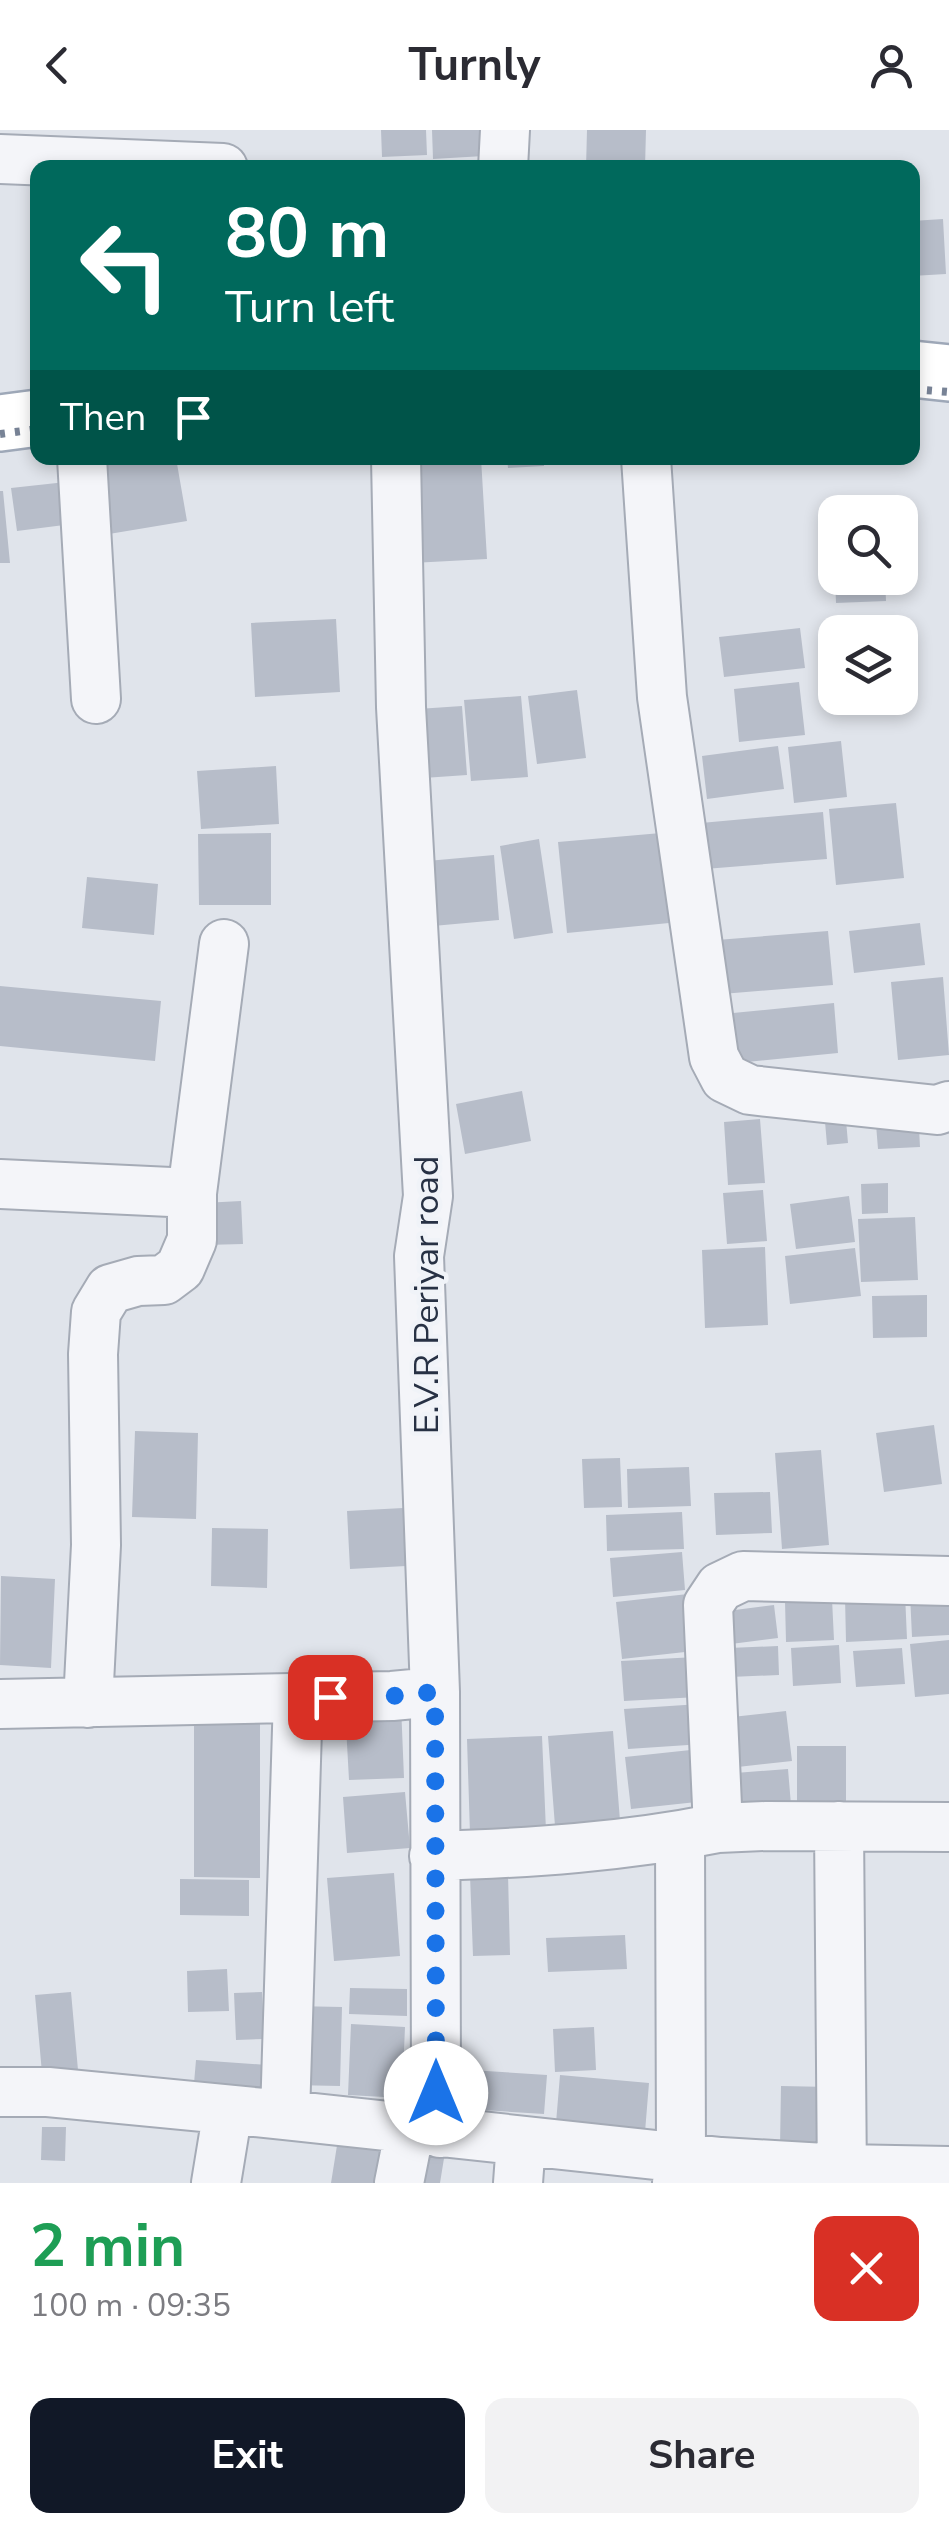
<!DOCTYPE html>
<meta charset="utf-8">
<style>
body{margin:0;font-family:"Nunito Sans",sans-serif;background:#f2f2f3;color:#2b2b33;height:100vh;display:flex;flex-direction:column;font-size:38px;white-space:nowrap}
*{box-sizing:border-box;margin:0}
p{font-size:32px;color:#7c7c81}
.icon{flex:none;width:55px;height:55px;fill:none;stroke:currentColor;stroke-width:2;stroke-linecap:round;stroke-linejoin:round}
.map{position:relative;height:2053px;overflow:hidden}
.sheet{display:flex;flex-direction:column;background:#fff;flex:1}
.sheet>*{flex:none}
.hud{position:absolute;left:30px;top:30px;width:890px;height:305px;border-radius:20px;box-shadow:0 5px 15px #0003;background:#00695c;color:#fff;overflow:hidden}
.buttons{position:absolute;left:818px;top:365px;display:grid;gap:20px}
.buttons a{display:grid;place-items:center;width:100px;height:100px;border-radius:20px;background:#fff;box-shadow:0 5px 15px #0003;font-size:50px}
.pin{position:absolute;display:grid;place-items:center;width:85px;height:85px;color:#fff;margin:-42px;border-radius:20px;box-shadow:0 5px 15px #0006}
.me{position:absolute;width:110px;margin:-55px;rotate:0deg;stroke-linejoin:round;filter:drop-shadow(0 0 8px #0008)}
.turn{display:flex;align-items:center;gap:35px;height:210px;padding:0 30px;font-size:45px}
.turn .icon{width:130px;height:130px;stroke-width:2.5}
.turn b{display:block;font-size:70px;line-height:85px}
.then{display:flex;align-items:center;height:95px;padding:0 30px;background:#0003;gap:20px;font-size:38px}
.round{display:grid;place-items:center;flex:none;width:105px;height:105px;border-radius:20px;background:#f2f2f3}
.summary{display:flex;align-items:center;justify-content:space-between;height:170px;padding:0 30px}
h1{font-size:60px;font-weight:700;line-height:75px;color:#1e9e55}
.primary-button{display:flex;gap:20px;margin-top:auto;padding:20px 30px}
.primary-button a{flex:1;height:115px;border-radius:20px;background:#111827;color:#fff;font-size:40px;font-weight:700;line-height:115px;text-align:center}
.primary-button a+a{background:#f2f2f3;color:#2b2b33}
header{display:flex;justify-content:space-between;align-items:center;height:130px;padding:0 30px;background:#fff;font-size:45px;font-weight:700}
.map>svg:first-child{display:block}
</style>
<header><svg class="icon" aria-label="back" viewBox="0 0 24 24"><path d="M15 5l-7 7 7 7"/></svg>Turnly<svg class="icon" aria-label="person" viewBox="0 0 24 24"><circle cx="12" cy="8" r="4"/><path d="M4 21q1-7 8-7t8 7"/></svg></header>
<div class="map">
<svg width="949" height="2053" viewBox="0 0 949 2053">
<rect width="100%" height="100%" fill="#e0e4eb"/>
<path fill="#b7bdc9" d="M 381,0 L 426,0 L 427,25 L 382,27 Z
M 432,0 L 483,0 L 484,26 L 433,29 Z
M 587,0 L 646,0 L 645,38 L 586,38 Z
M 943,89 L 946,144 L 912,146 L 912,91 Z
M 132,328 L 176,328 L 187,391 L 103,405 L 91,334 Z
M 405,328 L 481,328 L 487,429 L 412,433 Z
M 507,328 L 544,328 L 544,336 L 508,338 Z
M 75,351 L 80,393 L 17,401 L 11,358 Z
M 0,361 L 3,361 L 10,433 L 0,433 Z
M 835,448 L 885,448 L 886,471 L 836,473 Z
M 336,489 L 340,562 L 255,567 L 251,493 Z
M 800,498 L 805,538 L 724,547 L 719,507 Z
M 799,552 L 805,605 L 739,612 L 734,559 Z
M 577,560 L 586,628 L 537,634 L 528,566 Z
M 521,566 L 528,647 L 471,651 L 464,570 Z
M 462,576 L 467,645 L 409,649 L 403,580 Z
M 841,611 L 847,667 L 794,673 L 788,617 Z
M 778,616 L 784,659 L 707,669 L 702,626 Z
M 276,636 L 279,694 L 201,699 L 197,641 Z
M 896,673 L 904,748 L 836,755 L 829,679 Z
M 823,682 L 827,729 L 705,739 L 701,693 Z
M 271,703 L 271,775 L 199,775 L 198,704 Z
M 661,703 L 669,793 L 567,803 L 558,712 Z
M 539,709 L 553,803 L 514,809 L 500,716 Z
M 494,725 L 499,790 L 422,797 L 416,732 Z
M 87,747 L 158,754 L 154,805 L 82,798 Z
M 920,793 L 925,835 L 854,843 L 849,801 Z
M 828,801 L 833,855 L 722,864 L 717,810 Z
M 943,847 L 949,925 L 898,930 L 891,852 Z
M 0,856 L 161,871 L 155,931 L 0,916 Z
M 834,873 L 838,923 L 737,933 L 733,883 Z
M 522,961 L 531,1011 L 465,1024 L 456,974 Z
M 845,979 L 848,1013 L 827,1015 L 824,980 Z
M 918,979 L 920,1017 L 878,1019 L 875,982 Z
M 760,989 L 765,1053 L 728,1055 L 724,992 Z
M 888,1053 L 888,1083 L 862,1084 L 861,1054 Z
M 763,1060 L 767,1111 L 727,1114 L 723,1063 Z
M 849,1066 L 855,1112 L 796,1119 L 790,1074 Z
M 241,1071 L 243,1114 L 205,1115 L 203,1073 Z
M 915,1087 L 918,1150 L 861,1152 L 858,1089 Z
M 765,1117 L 768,1195 L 705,1198 L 702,1120 Z
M 855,1118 L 861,1166 L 790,1174 L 785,1126 Z
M 927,1165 L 927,1207 L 873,1208 L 872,1166 Z
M 934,1295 L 942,1354 L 884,1362 L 876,1303 Z
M 135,1301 L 198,1303 L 196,1389 L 132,1387 Z
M 821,1320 L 829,1415 L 782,1419 L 775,1323 Z
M 620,1328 L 622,1377 L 584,1378 L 582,1329 Z
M 689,1337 L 691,1376 L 628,1378 L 627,1339 Z
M 770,1362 L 772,1403 L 716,1405 L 714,1363 Z
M 403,1378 L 406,1436 L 350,1439 L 347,1381 Z
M 682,1382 L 684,1419 L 607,1421 L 606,1385 Z
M 212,1398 L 268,1399 L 267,1458 L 211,1456 Z
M 682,1422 L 685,1460 L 613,1467 L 610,1428 Z
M 1,1446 L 55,1449 L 51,1538 L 0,1535 Z
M 949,1462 L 949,1505 L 912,1507 L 910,1464 Z
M 688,1464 L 694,1521 L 622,1529 L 616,1472 Z
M 905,1464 L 907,1509 L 846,1512 L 845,1467 Z
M 832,1469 L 834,1510 L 786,1512 L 785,1471 Z
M 774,1475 L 778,1508 L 731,1514 L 727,1481 Z
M 949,1510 L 949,1564 L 915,1567 L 910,1514 Z
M 839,1515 L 841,1553 L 793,1556 L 791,1518 Z
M 778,1516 L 779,1545 L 730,1547 L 729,1518 Z
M 902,1518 L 905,1554 L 856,1557 L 853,1521 Z
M 696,1527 L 698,1567 L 624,1571 L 621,1531 Z
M 700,1574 L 703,1614 L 628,1619 L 624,1579 Z
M 401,1575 L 404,1648 L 349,1650 L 345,1578 Z
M 786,1581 L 792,1631 L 729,1638 L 723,1588 Z
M 194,1592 L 260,1592 L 260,1748 L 194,1747 Z
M 613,1601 L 620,1691 L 555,1696 L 548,1606 Z
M 542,1606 L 546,1701 L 470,1704 L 467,1609 Z
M 797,1616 L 846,1616 L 846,1671 L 797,1672 Z
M 700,1619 L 706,1671 L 631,1679 L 625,1627 Z
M 788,1639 L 791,1675 L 737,1678 L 735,1643 Z
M 405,1662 L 410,1718 L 347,1723 L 343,1667 Z
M 394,1743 L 400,1826 L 334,1831 L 327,1748 Z
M 508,1744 L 510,1825 L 473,1826 L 470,1745 Z
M 180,1749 L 249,1750 L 249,1786 L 180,1785 Z
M 625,1805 L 627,1839 L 548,1842 L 546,1808 Z
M 227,1839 L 229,1881 L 188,1882 L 187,1841 Z
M 350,1858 L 407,1859 L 407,1886 L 349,1884 Z
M 71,1862 L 78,1940 L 42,1943 L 35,1865 Z
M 262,1862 L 264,1909 L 236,1910 L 234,1863 Z
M 293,1876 L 342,1877 L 340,1956 L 292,1955 Z
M 351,1894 L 405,1897 L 402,1968 L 348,1965 Z
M 594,1897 L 596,1940 L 555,1942 L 553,1899 Z
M 196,1930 L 267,1935 L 265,1969 L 193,1965 Z
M 454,1939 L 547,1945 L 544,1984 L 452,1978 Z
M 560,1945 L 649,1953 L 645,2002 L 556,1993 Z
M 781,1956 L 830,1957 L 829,2017 L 780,2017 Z
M 42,1997 L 66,1997 L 65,2031 L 41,2030 Z
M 339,2003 L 389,2011 L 383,2053 L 331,2053 Z
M 422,2011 L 446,2016 L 440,2053 L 414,2053 Z"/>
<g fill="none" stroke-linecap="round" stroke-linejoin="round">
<g stroke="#a5abb6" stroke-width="52">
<path id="minor" d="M 0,29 L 223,38
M 503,38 L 505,0
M 82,328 L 96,569
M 396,328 L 401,577 L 428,1066 L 419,1126 L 435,1562 L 436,1963 L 440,2003
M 646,328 L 662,567 L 714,927 L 725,948 L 750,960 L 937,980 L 949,976
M 0,1054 L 192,1063 L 224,814
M 88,1573 L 96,1415 L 93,1224 L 96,1182 L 110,1159 L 138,1151 L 164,1150 L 180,1138 L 192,1110 L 192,1063
M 0,1574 L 392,1566 L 435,1562
M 839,1696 L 842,2053
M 718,1698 L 766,1696 L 949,1697
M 434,1726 C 529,1723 624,1717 718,1698 L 708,1475 L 720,1457 L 743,1446 L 949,1451
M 0,1962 L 48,1962 L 285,1985 L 721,2032 L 842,2039 L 949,2041
M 285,1985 L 298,1567
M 216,2053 L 228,1980
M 399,2053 L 410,1998
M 518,2053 L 521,2012
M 677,2053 L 681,2027 L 680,1706"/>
</g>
<g stroke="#9ea8b8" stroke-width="60">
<path id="major" d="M 912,239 L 949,243
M 0,293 L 38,288"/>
</g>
<use href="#minor" stroke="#f4f5f9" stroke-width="48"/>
<use href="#major" stroke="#fff" stroke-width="55"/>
<path stroke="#788396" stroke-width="8" stroke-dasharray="5 10" stroke-linecap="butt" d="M 912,259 L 949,262
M 0,304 L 38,299"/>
</g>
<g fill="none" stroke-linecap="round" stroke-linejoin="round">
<path stroke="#1a73e8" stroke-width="18" stroke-dasharray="0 32.4" d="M 330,1567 L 392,1566 L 435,1562 L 436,1963"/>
</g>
<g text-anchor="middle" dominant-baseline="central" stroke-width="9" stroke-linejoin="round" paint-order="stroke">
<g font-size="35" fill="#273144" stroke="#f0f3f8">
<text transform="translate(426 1165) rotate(-90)">E.V.R Periyar road</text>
</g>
</g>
</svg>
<div class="buttons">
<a><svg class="icon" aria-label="search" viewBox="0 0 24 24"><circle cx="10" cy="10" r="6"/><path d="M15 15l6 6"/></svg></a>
<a><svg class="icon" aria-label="layers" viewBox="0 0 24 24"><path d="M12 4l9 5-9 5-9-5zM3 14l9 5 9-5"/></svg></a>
</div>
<div class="pin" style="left:330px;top:1567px;background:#d93025"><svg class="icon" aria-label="arrive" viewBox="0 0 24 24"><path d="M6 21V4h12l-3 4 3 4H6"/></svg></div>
<svg class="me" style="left:436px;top:1963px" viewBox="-20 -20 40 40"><circle r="19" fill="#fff"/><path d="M0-13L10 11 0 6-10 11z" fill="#1a73e8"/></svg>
<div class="hud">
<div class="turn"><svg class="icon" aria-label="left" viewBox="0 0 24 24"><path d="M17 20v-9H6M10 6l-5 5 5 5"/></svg><div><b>80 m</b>Turn left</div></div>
<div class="then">Then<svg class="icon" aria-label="arrive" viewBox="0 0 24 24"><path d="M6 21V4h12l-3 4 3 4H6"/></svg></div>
</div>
</div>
<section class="sheet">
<div class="summary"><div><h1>2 min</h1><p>100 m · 09:35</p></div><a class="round" style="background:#d93025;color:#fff"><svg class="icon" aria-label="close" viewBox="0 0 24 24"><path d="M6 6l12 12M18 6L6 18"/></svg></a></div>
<div class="primary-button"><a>Exit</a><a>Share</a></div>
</section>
